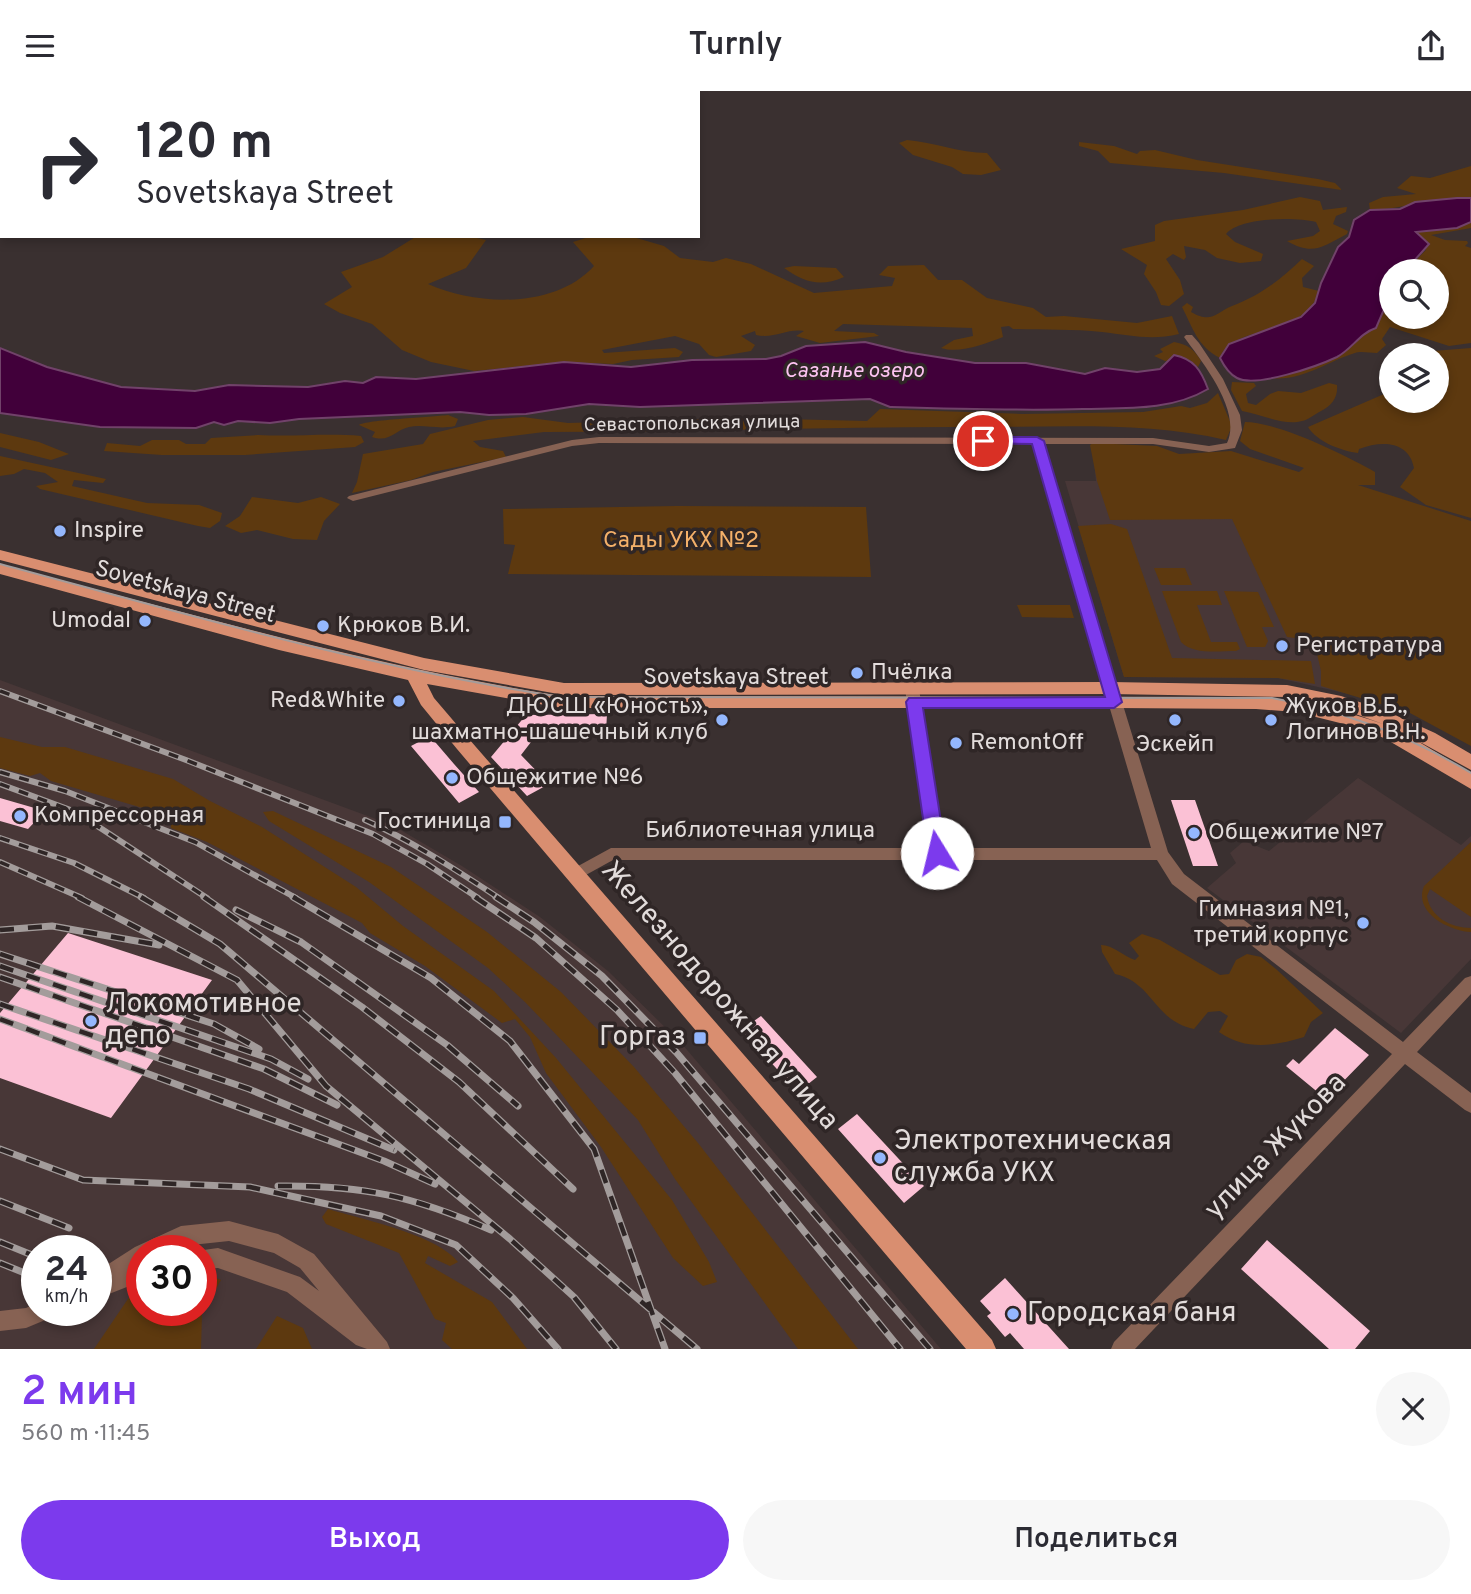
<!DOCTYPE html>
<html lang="ru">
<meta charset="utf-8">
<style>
body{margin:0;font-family:Overpass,sans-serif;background:#f7f7f7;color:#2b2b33;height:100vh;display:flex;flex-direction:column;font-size:26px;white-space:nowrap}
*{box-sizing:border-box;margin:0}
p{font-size:23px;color:#7c7c81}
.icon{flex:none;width:38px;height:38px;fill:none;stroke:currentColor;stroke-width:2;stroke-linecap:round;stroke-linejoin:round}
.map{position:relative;height:1258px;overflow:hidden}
.drawer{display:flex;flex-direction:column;background:#fff;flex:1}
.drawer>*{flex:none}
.guide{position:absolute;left:0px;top:0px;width:700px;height:147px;box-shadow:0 4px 10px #0003;background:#fff;color:#2b2b33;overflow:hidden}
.controls{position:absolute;left:1379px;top:168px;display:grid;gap:14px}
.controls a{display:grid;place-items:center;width:70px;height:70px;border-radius:50%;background:#fff;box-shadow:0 4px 10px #0003;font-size:35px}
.speed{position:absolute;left:21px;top:1144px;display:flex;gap:14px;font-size:35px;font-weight:700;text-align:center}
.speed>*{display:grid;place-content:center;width:91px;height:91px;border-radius:50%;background:#fff;box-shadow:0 4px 10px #0003;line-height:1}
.speed small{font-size:18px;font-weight:400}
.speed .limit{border:10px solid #d22;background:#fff;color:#111}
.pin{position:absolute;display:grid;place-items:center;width:60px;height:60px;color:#fff;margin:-30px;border:4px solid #fff;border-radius:50%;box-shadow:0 2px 7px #0007}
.me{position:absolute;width:77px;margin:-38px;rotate:351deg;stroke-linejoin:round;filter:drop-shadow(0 0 5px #0008)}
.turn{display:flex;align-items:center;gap:24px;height:147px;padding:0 21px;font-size:32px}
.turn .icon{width:91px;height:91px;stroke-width:2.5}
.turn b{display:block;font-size:49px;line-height:60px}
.round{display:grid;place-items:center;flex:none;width:74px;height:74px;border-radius:37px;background:#f7f7f7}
.summary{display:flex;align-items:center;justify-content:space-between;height:119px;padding:0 21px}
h1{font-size:42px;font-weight:600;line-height:52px;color:#7c3aed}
.cta{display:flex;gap:14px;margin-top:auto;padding:14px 21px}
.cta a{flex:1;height:80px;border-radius:42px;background:#7c3aed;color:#fff;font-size:28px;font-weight:600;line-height:80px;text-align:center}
.cta a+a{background:#f7f7f7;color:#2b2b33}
header{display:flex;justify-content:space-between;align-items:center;height:91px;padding:0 21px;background:#fff;font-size:32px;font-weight:600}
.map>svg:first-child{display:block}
</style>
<header><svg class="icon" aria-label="menu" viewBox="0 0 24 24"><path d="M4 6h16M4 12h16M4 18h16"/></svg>Turnly<svg class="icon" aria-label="share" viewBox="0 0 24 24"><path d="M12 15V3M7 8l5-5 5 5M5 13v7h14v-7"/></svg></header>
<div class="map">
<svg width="1471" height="1258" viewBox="0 0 1471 1258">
<rect width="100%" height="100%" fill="#3a3030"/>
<path fill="#483737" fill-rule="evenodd" d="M 1093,359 L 1195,364 L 1367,607 L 1278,587 L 1124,586 L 1065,390 L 1096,390 Z
M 0,589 L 392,734 L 462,775 L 540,826 L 608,880 L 682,953 L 941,1258 L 0,1258 ZM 37,1160 L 96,1160 L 96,1220 L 37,1220 ZM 142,1160 L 201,1160 L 201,1220 L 142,1220 Z
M 1358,687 L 1461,754 L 1471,745 L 1471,868 L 1401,942 L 1207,797 L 1236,772 L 1230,762 L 1244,750 L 1269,760 Z"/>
<path fill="#5d390f" d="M 907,49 C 934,51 959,62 987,62 L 1001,79 L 981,84 L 963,83 L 952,76 L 913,64 L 899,52 Z
M 1079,51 L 1114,55 L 1137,63 L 1140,60 L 1155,59 L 1197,69 L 1318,88 L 1335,92 L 1342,99 L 1224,82 L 1110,72 L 1098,60 L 1079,55 Z
M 1471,75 L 1471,107 C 1436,106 1404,118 1370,119 L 1369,112 L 1383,106 L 1416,103 L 1397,97 L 1411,85 L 1430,87 Z
M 1300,106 L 1320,110 L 1323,119 L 1347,116 L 1346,121 L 1336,125 L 1333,133 L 1348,140 L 1347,143 C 1322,156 1313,165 1287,150 L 1313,145 L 1320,140 L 1316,131 C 1295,126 1240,126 1226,143 L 1235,151 L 1263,163 L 1261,170 L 1240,172 L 1217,167 L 1205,159 L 1184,155 L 1186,166 L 1184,169 L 1173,163 L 1166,168 L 1180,189 L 1184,203 L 1169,215 L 1161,214 L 1156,201 L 1144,183 L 1147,174 L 1121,158 L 1155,150 L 1155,134 L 1164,130 L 1243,119 Z
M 1471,131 L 1471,137 L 1431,144 L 1445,149 L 1467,150 L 1468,152 L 1465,155 L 1471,157 L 1471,252 L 1449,255 L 1390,236 L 1382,248 L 1386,254 L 1377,262 C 1370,262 1360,260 1355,262 C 1328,270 1301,291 1271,287 C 1292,280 1315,275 1335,266 C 1351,259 1360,243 1376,237 L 1391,202 L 1391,226 L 1437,226 L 1437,180 L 1405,180 L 1426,159 L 1416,141 L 1457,137 Z
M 417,145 L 468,145 L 486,149 L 466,177 L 428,193 C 477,215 555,218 594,175 L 573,151 L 592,145 L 633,146 L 664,155 L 680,167 L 713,171 L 726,167 L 751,173 L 814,202 L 892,195 L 895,187 L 879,184 L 888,175 L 924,174 L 938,189 L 962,189 L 987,207 L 1033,217 L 1046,226 L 1064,225 L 1137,232 L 1172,225 L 1179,243 C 1151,250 1129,244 1102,241 C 1072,238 1043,239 1013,238 L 1009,235 L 1001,236 L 1003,246 C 984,253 960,263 941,257 L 954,249 L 973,245 L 972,237 L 843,233 L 834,240 L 874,242 L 879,245 L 820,252 L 796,245 L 804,240 C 787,237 775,248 756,244 L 755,240 L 741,245 L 755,254 L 751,260 L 716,266 L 709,264 L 699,253 L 675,245 L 602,259 L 604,262 L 675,257 L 683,261 L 679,266 L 632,269 L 613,273 L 564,271 L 474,280 L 431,271 L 402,259 L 372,233 L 340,222 L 324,213 L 352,196 L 341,181 L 383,166 Z
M 1302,168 L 1314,175 L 1302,187 L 1303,196 L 1319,200 C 1306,247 1231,233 1220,267 C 1197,255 1193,237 1182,216 L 1187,212 L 1193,216 L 1191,221 C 1212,233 1215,222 1232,215 C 1261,204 1280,189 1302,168 Z
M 794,175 L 836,177 L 844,186 C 821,196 805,192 784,177 Z
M 1174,251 C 1187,253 1194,258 1201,270 L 1198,276 L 1190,269 L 1165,270 L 1154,265 L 1163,261 L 1160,258 Z
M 1471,257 L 1471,427 L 1426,414 L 1400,396 L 1414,377 C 1409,350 1382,349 1359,358 L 1358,362 C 1342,360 1317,351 1308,336 L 1391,300 L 1391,310 L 1437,310 L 1437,264 L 1395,263 Z
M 1232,291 L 1254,292 L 1256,295 L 1246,303 L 1248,312 L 1256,314 L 1270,303 L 1278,300 L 1301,302 L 1329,292 L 1337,294 C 1338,307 1332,314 1321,320 C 1315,323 1308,329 1302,330 C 1284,335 1260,323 1242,320 L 1231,299 Z
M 1218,302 L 1232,335 L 1226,349 C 1149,331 1067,336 989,336 C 841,335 692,341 544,341 L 473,350 L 480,356 L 503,360 L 506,366 L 433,381 L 411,389 L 352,402 L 357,391 L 363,363 L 423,353 L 430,343 L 488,329 L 523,326 L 568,332 L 746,327 L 867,330 L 880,318 L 1022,323 L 1143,321 L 1181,315 L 1190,317 L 1207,312 Z
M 448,324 L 458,328 L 455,335 C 439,339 424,333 409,336 C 395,339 390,352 372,346 L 375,341 L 359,334 C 365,329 433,326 448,324 Z
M 1245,331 C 1278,331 1345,364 1375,381 L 1375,394 L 1358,394 L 1471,430 L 1471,655 L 1410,622 L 1321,595 L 1321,580 L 1317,563 L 1325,563 L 1324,557 L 1299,557 L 1295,547 L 1287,546 L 1232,428 L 1110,429 L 1097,390 L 1090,354 L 1093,352 L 1157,355 L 1179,363 L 1231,360 L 1299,381 L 1304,377 L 1250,358 L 1240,350 Z
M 0,342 L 39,351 L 69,363 L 51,369 L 0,356 Z
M 258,344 C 292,346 327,342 361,345 L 364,351 L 355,356 L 245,364 L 162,364 L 104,360 L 107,352 L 140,355 L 152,349 L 179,349 L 186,353 L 205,353 L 211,347 Z
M 0,365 L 106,388 L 103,392 L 74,389 L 72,395 L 147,412 L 199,414 L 222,422 L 220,430 L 210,437 L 198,435 L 40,398 L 36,395 L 58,391 L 45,382 L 24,378 L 14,383 L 0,385 Z
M 252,406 L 298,412 L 321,406 L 340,413 L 324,430 L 317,449 L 293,448 L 257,439 L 241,442 L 225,435 L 240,425 Z
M 677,415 L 866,416 L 871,486 L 508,483 L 515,454 L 504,453 L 503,418 Z
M 1111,433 L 1127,438 L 1172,567 L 1311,570 L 1315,593 L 1278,587 L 1124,586 L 1078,435 Z
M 1154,477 L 1185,477 L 1192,494 L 1161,494 Z
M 1162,500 L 1217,500 L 1222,514 L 1197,514 L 1211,551 L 1237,551 L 1240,558 L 1236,560 C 1218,560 1194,564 1181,551 Z
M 1224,500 L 1258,501 L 1274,536 L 1262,536 L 1268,550 L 1265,556 L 1247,556 Z
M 1017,514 L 1070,514 L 1074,527 L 1022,526 Z
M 0,646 L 42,656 L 65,656 L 173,688 L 210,710 L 262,736 L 356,796 L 403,835 L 494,900 L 556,967 L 672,1109 L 709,1171 L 717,1191 L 703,1195 L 673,1167 L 601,1056 L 546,982 L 530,946 L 515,928 L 502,932 L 425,875 L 370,842 L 362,832 L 207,751 L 171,737 L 170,725 L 51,690 L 40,682 L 30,685 L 0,677 Z
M 273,720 L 391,776 L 487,841 L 561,901 L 634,976 L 698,1052 L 858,1258 L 798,1258 L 675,1088 L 638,1029 L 525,911 L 488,877 L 369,791 L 269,730 L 263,721 Z
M 1471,751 L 1471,826 L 1430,798 L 1427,805 C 1430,826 1451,837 1471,837 L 1471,841 C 1450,840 1413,822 1424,795 Z
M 1142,843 L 1160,849 L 1220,884 L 1229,883 L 1236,869 L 1247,863 L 1261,866 L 1276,878 L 1323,922 L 1311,931 L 1304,946 C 1274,955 1246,960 1219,941 L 1228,925 L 1220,920 L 1208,921 L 1194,938 C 1154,930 1153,891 1115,883 L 1102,861 L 1101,854 C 1113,854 1123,865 1135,869 L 1139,865 L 1129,852 Z
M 328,1118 C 361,1128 438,1144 458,1171 L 450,1175 L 428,1165 L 425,1172 L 492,1211 L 527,1258 L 452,1258 L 442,1249 L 446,1232 L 435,1228 L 399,1162 L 326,1133 L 322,1126 Z
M 201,1181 L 221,1189 L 202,1223 L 201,1258 L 94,1258 L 132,1202 L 142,1198 L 142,1220 L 201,1220 Z
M 277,1225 L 303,1237 L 312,1258 L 256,1258 Z"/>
<path fill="#41003a" stroke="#71426a" stroke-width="2" d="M 1457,107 L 1471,107 L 1471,131 L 1457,137 L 1416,141 L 1429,153 L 1405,180 L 1391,180 L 1391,202 L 1376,237 C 1360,242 1352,258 1337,266 C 1318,275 1256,297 1237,287 C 1229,283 1224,275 1220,267 L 1229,253 L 1301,226 L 1315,212 L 1321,192 L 1338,156 L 1349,146 L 1354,129 L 1370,119 L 1400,118 L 1415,111 Z
M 865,251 L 906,261 L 975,272 L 1026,272 L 1085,283 L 1105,277 L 1137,281 L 1160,278 L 1174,264 C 1194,268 1201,279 1208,298 C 1171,320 1126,317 1083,318 C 1019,320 955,318 890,316 L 870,308 L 640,316 L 589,313 L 526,323 L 489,324 L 460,321 L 299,328 L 270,332 L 238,330 L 224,334 L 214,331 L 196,337 L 100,336 L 0,322 L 0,257 L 47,276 L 121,296 L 195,300 L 229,294 L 308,296 L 345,290 L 363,292 L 376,286 L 416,288 L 564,271 L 631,276 L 692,269 L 766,268 L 781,265 L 806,255 Z"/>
<path fill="#fbc1d5" d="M 607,623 L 606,641 L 538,642 L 521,664 L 549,693 L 527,705 L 491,666 L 526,624 Z
M 430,645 L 454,673 L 479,701 L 459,712 L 411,655 Z
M 0,707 L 45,720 L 28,738 L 0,730 Z
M 1171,709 L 1195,709 L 1218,775 L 1193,775 Z
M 68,842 L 212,889 L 111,1027 L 0,987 L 0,922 Z
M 761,925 L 817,986 L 798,1001 L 741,939 Z
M 1335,937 L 1369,964 L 1326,1008 L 1286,975 L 1293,968 L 1299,973 Z
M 857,1023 L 924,1095 L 904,1112 L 838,1038 Z
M 1267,1149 L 1370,1240 L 1355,1258 L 1329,1258 L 1241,1178 Z
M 1005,1187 L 1069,1258 L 1024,1258 L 1010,1242 L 1005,1246 L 987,1225 L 991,1222 L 980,1210 Z"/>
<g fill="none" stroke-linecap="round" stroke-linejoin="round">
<path fill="#876253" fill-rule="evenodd" d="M 1186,244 L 1192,244 L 1199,252 L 1223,288 L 1240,324 L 1242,339 L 1235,357 L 1209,361 L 1153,353 L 1043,353 L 1168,761 L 1184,783 L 1403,951 L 1465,887 L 1471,885 L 1471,903 L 1417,961 L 1471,1002 L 1471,1022 L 1465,1019 L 1405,973 L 1135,1258 L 1111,1258 L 1114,1251 L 1392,963 L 1172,793 L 1157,769 L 613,769 L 575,790 L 569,788 L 567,784 L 569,780 L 611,757 L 929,757 L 905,598 L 912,593 L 919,598 L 944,757 L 1151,757 L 1032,353 L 599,352 L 572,355 L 353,410 L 347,407 L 349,405 L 572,349 L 599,346 L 1153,347 L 1209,355 L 1227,352 C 1242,320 1203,272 1184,246 Z
M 229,1130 L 278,1143 L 314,1163 L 387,1251 L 390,1258 L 367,1258 L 356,1254 L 287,1201 L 218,1177 L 201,1178 L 201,1160 L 196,1160 L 218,1157 L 300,1186 L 319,1200 L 300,1177 L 274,1162 L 229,1150 L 182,1155 L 170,1160 L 142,1160 L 142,1190 L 104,1205 L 96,1203 L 96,1181 L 135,1156 L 181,1135 Z
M 37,1212 L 37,1220 L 53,1220 L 50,1227 L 26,1237 L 0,1240 L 0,1220 L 26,1217 Z"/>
<path fill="#d98e70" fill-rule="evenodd" d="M 0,459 L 424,567 L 564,592 L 1110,591 L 1287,594 L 1341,605 L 1384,619 L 1435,642 L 1471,663 L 1471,679 L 1409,645 L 1471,682 L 1471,698 L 1384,647 L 1348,634 L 1296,621 L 1256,618 L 1114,617 L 562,617 L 427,593 L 434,607 L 469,648 L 992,1249 L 996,1258 L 966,1258 L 457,658 L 421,614 L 408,589 L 279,559 L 0,483 L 0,473 C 187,522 371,575 562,605 L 1256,606 C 1300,609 1341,618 1383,633 L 1339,617 L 1287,606 L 1110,603 L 564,604 L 424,579 L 0,469 Z"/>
<path stroke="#a39c9b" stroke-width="2" d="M 0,473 C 186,523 370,577 561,606 L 1272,607 C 1345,620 1408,644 1471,682"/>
<g stroke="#a39c9b" stroke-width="6">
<path id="rail-far1" d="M 0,600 L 186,669 L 373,743 L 427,773 L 478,807
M 0,681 L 65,700 L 195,751 L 296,807
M 0,693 L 76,721 L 207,807
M 365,729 C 412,750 456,779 499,807
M 0,747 L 74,772 L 144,807
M 0,771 L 82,807"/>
</g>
<g stroke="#a39c9b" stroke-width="7">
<path id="rail" d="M 78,806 L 237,889 L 326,995 L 510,1148 L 574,1206 L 616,1258
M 141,806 L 220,853 L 697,1258
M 204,806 L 362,916 L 459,991 L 573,1098
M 293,806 L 431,887 L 510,950 L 594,1058 L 665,1258
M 475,806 L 536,847 L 617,919 L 675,982 L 900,1258
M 496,806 L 534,831 L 602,885 L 676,961 L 930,1258
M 236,819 L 301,851 L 447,954 L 518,1015
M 0,839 L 52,835 L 159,854
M 0,863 L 214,933 L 259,958
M 0,875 L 271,968 L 308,988
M 0,886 L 264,978 L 337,1014
M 0,913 L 249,998 L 394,1059
M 0,928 L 384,1070 L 435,1093
M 0,1058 L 83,1089 L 250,1096 L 381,1125 L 456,1154 L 513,1207 L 558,1258
M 278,1095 C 364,1094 412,1105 491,1139
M 0,1110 L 69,1137
M 0,1151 L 37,1166
M 0,1172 L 37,1187"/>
</g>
<use href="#rail-far1" stroke="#2f2626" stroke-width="3.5" stroke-dasharray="10" stroke-linecap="butt"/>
<use href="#rail" stroke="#2f2626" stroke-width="4.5" stroke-dasharray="14" stroke-linecap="butt"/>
</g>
<path fill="#7c3aed" stroke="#51269a" stroke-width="2" d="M 983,346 L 1037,346 L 1044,350 L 1122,611 L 1114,617 L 923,617 L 946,762 L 943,767 L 931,767 L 928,762 L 906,611 L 909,607 L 1105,606 L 1032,353 L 978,352 L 978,347 Z"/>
<g fill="#94b7fd" stroke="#2f2626" stroke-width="2.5">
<circle cx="60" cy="440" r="7"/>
<circle cx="145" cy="530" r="7"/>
<circle cx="323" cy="535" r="7"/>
<circle cx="1282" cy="555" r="7"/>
<circle cx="857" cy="582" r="7"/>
<circle cx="399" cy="610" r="7"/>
<circle cx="722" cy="629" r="7"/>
<circle cx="1175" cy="629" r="7"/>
<circle cx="1271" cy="629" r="7"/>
<circle cx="956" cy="652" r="7"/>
<circle cx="452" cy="687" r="7"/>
<circle cx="20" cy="725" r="7"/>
<rect x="498" y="724" width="14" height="14" rx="3.5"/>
<circle cx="1194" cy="742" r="7"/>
<circle cx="1363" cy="832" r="7"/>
<circle cx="91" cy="930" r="7"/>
<rect x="693" y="940" width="14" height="14" rx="3.5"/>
<circle cx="880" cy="1067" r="7"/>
<circle cx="1013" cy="1223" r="7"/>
</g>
<g text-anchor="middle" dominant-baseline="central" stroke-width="7" stroke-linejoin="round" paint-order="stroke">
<g font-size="19" fill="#e2dcdb" stroke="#2f2626">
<text transform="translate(692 333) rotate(-1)">Севастопольская улица</text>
</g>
<g font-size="21" font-style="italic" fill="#fdc3f2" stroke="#2f2626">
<text x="854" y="280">Сазанье озеро</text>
</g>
<g font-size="23" fill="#e2dcdb" stroke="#2f2626" text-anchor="start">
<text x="74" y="440">Inspire</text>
<text x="131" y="530" text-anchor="end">Umodal</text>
<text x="337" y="535">Крюков В.И.</text>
<text x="1296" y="555">Регистратура</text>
<text x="871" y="582">Пчёлка</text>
<text x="385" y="610" text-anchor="end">Red&amp;White</text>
<text x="708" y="616" text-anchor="end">ДЮСШ «Юность»,<tspan x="708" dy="26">шахматно-шашечный клуб</tspan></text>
<text x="1285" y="616">Жуков В.Б.,<tspan x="1285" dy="26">Логинов В.Н.</tspan></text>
<text x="970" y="652">RemontOff</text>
<text x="1175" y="654" text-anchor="middle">Эскейп</text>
<text x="466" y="687">Общежитие №6</text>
<text x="34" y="725">Компрессорная</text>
<text x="491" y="731" text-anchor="end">Гостиница</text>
<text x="1208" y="742">Общежитие №7</text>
<text x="1349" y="819" text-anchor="end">Гимназия №1,<tspan x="1349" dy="26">третий корпус</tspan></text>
</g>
<g font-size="23" fill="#f4b069" stroke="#2f2626">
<text x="681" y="450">Сады УКХ №2</text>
</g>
<g font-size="23" fill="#e2dcdb" stroke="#2f2626">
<text transform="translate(185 502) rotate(15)">Sovetskaya Street</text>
<text x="736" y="587">Sovetskaya Street</text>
<text x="760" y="740">Библиотечная улица</text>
</g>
<g font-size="28" fill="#e2dcdb" stroke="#2f2626">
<text transform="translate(719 905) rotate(49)">Железнодорожная улица</text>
<text transform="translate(1276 1056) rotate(-46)">улица Жукова</text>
</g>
<g font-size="28" fill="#e2dcdb" stroke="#2f2626" text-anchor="start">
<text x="105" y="914">Локомотивное<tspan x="105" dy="32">депо</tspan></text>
<text x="686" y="947" text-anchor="end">Горгаз</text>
<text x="894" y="1051">Электротехническая<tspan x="894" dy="32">служба УКХ</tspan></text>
<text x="1027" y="1223">Городская баня</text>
</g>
</g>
</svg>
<div class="controls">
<a><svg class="icon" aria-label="search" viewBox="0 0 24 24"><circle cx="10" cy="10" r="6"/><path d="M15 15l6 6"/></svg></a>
<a><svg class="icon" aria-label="layers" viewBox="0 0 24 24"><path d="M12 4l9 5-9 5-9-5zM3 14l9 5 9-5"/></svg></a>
</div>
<div class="speed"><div>24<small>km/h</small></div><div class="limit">30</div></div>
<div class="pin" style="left:983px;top:350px;background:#d93025"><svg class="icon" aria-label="arrive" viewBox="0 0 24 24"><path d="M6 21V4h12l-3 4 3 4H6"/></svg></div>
<svg class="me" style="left:937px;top:762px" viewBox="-20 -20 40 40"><circle r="19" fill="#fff"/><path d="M0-13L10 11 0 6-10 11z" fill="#7c3aed"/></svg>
<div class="guide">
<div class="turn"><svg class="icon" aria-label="right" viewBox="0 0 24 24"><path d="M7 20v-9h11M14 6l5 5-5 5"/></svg><div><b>120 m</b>Sovetskaya Street</div></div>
</div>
</div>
<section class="drawer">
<div class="summary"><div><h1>2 мин</h1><p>560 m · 11:45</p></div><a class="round"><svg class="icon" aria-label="close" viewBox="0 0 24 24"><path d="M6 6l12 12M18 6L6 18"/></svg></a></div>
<div class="cta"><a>Выход</a><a>Поделиться</a></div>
</section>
